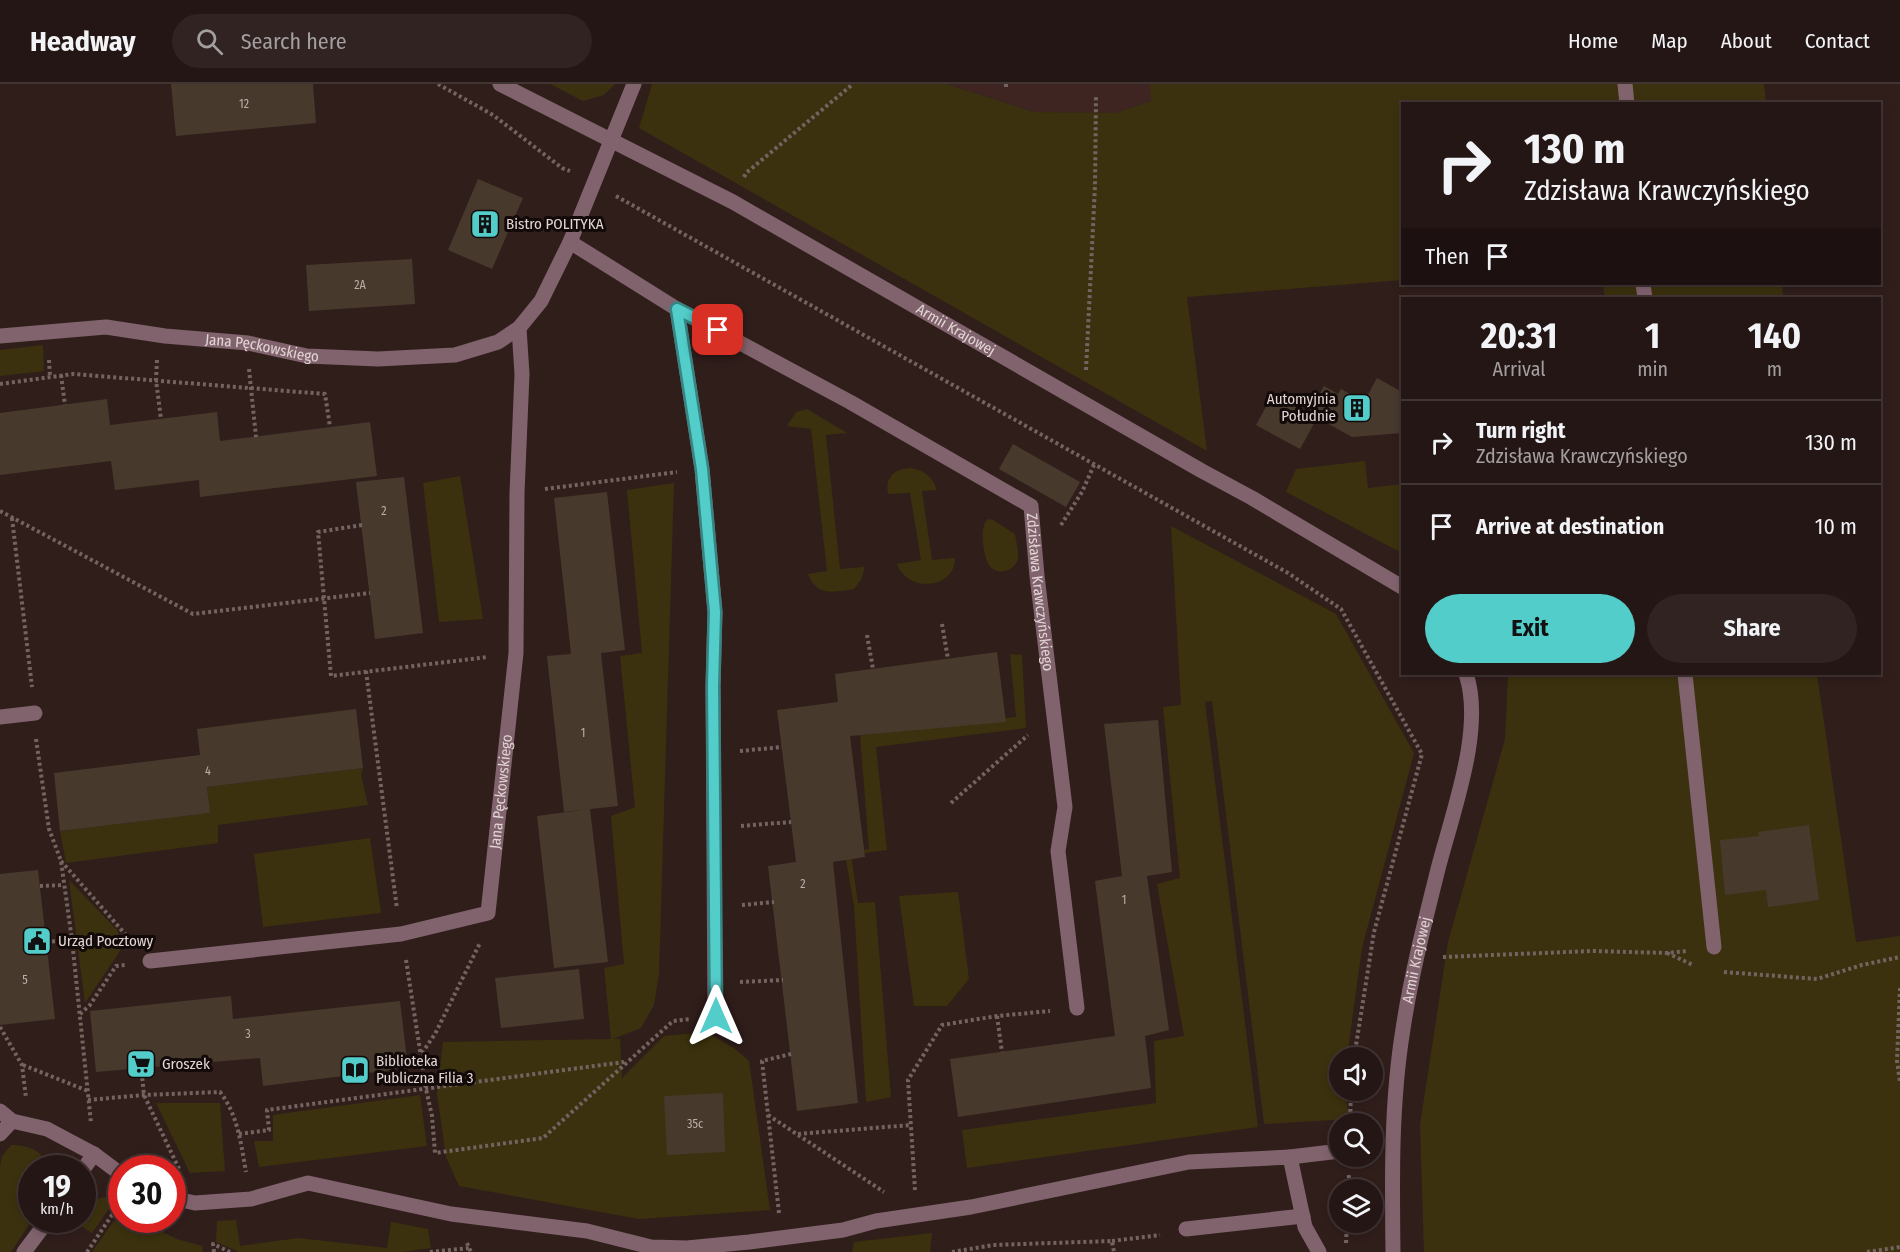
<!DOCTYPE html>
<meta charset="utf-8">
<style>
body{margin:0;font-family:"Fira Sans Condensed",sans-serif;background:#302322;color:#f1f3f6;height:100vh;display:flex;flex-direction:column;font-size:22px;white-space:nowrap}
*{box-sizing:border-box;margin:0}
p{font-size:20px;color:#a39fa0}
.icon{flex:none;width:33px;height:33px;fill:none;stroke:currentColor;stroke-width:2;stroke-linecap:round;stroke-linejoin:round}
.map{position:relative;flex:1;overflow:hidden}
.side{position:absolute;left:1401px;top:213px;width:480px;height:378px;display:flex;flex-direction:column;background:#241614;border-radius:0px;box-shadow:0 3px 9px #0003,0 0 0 2px #413534}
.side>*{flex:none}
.top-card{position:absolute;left:1401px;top:18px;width:480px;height:183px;border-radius:0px;box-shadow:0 3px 9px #0003,0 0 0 2px #413534;background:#241614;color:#f1f3f6;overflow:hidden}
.fabs{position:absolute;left:1329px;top:963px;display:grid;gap:12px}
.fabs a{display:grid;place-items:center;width:54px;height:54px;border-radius:50%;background:#241614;box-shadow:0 3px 9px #0003,0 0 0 2px #413534;font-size:30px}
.speed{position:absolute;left:18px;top:1071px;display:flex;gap:12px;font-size:30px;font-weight:700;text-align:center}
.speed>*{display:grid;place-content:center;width:78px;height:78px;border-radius:50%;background:#241614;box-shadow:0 3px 9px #0003,0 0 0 2px #413534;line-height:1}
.speed small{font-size:15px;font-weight:400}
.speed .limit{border:9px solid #d22;background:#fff;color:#111}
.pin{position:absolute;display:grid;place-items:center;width:51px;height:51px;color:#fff;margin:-26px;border-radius:12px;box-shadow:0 3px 9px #0006}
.me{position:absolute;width:66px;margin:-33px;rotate:0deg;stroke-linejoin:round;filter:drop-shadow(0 0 4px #0008)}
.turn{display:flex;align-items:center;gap:21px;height:126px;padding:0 24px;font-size:27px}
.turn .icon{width:78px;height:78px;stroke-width:2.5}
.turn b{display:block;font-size:42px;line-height:51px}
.then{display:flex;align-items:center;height:57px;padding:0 24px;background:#0003;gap:12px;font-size:22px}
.eta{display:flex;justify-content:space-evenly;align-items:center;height:102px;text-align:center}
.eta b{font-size:36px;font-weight:700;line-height:42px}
.cta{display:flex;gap:12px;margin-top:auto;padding:12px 24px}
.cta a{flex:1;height:69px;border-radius:36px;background:#53cdca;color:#111;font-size:24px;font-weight:700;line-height:69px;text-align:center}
.cta a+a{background:#302322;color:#f1f3f6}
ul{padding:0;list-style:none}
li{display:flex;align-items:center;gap:18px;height:84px;padding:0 24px;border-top:2px solid #413534}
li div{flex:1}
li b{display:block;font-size:22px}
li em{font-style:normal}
header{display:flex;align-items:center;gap:36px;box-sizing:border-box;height:84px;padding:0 30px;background:#241614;border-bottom:2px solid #413534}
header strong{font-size:28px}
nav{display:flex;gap:33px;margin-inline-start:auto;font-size:21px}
.search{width:420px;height:54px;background:#302322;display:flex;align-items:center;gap:15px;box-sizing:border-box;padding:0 21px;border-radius:33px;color:#a39fa0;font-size:22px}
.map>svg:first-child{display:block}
</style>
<header>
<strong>Headway</strong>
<div class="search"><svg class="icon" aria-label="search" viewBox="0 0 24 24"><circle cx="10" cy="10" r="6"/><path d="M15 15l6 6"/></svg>Search here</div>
<nav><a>Home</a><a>Map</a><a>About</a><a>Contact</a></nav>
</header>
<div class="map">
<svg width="1900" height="1168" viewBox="0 0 1900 1168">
<rect width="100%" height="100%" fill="#301e1b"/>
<path fill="#3e2522" d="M 947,0 L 1150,0 L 1152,17 L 1115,29 L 1033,28 Z"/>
<path fill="#3b310e" d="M 550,0 L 615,0 L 604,11 L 583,17 Z
M 652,0 L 947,0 L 1033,28 L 1115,29 L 1151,17 L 1150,0 L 1764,0 L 1766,19 L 1402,20 L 1402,196 L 1187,213 L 1207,367 L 639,44 Z
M 1603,200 L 1782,200 L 1783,214 L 1605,214 Z
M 43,261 L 44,287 L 0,292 L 0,266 Z
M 807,325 L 847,349 L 826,351 L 840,485 L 865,483 L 861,496 L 854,505 C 833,508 817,513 808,490 L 827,487 L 811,345 L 787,342 L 796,328 Z
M 1365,377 L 1368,404 L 1402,400 L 1402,469 L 1286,408 L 1296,385 Z
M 911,384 C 925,387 932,392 937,406 L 922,407 L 932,476 L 955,474 C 956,503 909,511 897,480 L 921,476 L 910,409 L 888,410 C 885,392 895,385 911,384 Z
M 460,392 L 483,535 L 439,538 L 423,399 Z
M 674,399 L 659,890 L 654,921 L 641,944 L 613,955 L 620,955 L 622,994 L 664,952 L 706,948 L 734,964 L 749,977 L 770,1126 L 639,1135 L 459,1102 L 446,1073 L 437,1010 L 443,958 L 611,955 L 604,884 L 624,880 L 611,732 L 635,723 L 620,572 L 642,569 L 627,406 Z
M 988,435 L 993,436 L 1015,450 C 1016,458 1019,466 1018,474 C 1016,487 997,493 989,481 C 983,471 979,442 988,435 Z
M 1171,442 L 1336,530 L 1414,669 L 1362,864 L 1347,973 L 1340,974 L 1340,1006 L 1344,1007 L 1350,1035 L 1264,1040 L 1212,617 L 1205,618 L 1258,1043 L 967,1084 L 962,1046 L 1156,1019 L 1154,957 L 1184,952 L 1157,800 L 1180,794 L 1163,623 L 1181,621 Z
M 1010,570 L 1022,571 L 1026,644 L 876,663 L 887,766 L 851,771 L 858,819 L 875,818 L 891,1013 L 866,1018 L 854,822 L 845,770 L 869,765 L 860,651 L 1016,633 Z
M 1508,590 L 1817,590 L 1856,858 L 1900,852 L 1900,1168 L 1424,1168 L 1420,1041 L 1448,858 L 1505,655 Z
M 363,684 L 361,691 L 368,721 L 218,741 L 218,759 L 66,779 L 60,747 L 209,729 L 207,703 Z
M 370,754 L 381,829 L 263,843 L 254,770 Z
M 69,796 L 118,847 L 120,867 L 85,919 Z
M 958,808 L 969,895 L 947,922 L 914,922 L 899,812 Z
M 420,1011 L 427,1062 L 259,1083 L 254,1057 L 273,1057 L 273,1031 Z
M 156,1019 L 220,1019 L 225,1087 L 190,1089 Z
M 11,1061 C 30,1061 42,1067 50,1084 L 32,1084 L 32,1136 L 11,1168 L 0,1168 L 0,1082 L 2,1072 Z
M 105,1113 L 121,1116 L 121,1118 L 108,1126 L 92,1149 L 72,1136 L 82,1136 L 83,1122 L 94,1116 Z
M 121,1134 L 122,1136 L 138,1136 L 177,1155 L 202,1162 L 203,1168 L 92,1168 L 113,1138 Z
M 236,1136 L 240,1162 L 298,1154 L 387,1164 L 391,1138 L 428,1145 L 431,1164 L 402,1168 L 239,1168 L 216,1158 L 217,1137 Z
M 932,1149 L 930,1168 L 852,1168 L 854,1158 Z"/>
<path fill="#48392d" d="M 171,0 L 313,0 L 316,39 L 176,52 Z
M 478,95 L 523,114 L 492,185 L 448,166 Z
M 412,175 L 415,220 L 309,227 L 306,181 Z
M 1377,294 L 1402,308 L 1402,349 L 1352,353 L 1309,329 L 1324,302 L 1338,310 L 1341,305 L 1364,318 Z
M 1273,310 L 1317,334 L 1300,365 L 1256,341 Z
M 107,315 L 110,341 L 217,328 L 220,357 L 370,338 L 377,392 L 200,413 L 199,396 L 115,406 L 111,377 L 0,391 L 0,329 Z
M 1013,360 L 1080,398 L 1066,423 L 999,385 Z
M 404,393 L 423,549 L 375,555 L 356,398 Z
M 607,408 L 625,566 L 601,569 L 618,722 L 564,728 L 547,572 L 571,570 L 554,414 Z
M 997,568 L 1006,638 L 850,652 L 865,773 L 833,778 L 858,1019 L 797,1027 L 768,782 L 796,778 L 777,626 L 838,618 L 835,590 Z
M 356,625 L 363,684 L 207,703 L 210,729 L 60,747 L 54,689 L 200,671 L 197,645 Z
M 1158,636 L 1172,788 L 1147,792 L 1169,946 L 1145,952 L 1151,1004 L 958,1033 L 950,975 L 1115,952 L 1095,797 L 1122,792 L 1104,640 Z
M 590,725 L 608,878 L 554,884 L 537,732 Z
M 1809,741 L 1819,816 L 1768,823 L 1766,806 L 1725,811 L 1720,756 L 1759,752 L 1758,748 Z
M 38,786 L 55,935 L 0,941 L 0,790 Z
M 579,885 L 584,935 L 501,944 L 495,894 Z
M 231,912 L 233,935 L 400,917 L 408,984 L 263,1002 L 260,974 L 96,988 L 90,927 Z
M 723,1009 L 725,1068 L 667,1071 L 664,1012 Z"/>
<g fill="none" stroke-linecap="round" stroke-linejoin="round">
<path stroke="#746461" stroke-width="4" stroke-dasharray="3 3" stroke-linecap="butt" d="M 438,0 L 493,31 L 562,84 L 570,87
M 1006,0 L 1006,4
M 744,93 L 746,89 L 853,0
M 616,112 L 1288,489 L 1341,525 L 1422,670 L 1374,848 L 1354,974
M 49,276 L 50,293
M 157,276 L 156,296 L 161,335
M 249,285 L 256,353
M 1086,286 L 1095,102 L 1096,13
M 61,291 L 65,321
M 0,300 L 73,290 L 325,310 L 330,343
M 545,405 L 677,388
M 0,427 L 193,530 L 370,509
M 12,434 L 32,603
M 362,441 L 318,448 L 331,592 L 488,573
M 1061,441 L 1082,408 L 1094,381
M 942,540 L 948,575
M 867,551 L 873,585
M 366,587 L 397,825
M 36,655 L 49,745 L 61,777 L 72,856 L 91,1039
M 740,667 L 782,663
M 951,719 L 1028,651
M 741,742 L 791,738
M 61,777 L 133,859
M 40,802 L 64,801
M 742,821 L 774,818
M 46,858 L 72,856
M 1667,869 L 1693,881
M 1443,873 L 1592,867 L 1667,869 L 1687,867
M 406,876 L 426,1005 L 432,1032 L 435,1069 L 543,1054 L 673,937 L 690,935
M 1724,888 L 1817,895 L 1862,881 L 1900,873
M 740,898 L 783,896
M 1900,904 L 1897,977 L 1900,998
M 80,930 L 90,921 L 116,882 L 125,881
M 997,932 L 1002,968
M 0,943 L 22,981 L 26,1014
M 422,969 L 435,950 L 480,859
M 23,981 L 88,1007
M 141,982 L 144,1011 L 180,1087
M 88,1016 L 144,1011 L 220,1008 C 238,1031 241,1060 246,1088
M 768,1031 L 884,1108
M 1350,1040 L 1351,1006
M 239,1050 L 269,1046 L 267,1026 L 624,978
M 798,1050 L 911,1041
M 915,1106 L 908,996 L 942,941 L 997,932 L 1050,927
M 1348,1106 L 1349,1091
M 779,1129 L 762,977 L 791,970
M 1112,1157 L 1160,1151
M 467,1159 L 471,1168
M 1346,1159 L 1347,1138
M 87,1168 L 112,1131 L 122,1125
M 214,1168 L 213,1160 L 230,1168
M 430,1168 L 470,1164
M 952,1168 L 993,1161 L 1112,1157 L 1114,1168
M 1867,1168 L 1900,1163"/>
<g stroke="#81636e" stroke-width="15">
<path id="s1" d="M 500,0 L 733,118 L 1202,387 L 1252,414 L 1402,503"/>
<path d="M 1625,0 L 1627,20"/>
<path id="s2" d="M 570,158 L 677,225 L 850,318 L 1031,422 L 1037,492 L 1065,723 L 1058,767 L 1077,924"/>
<path d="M 1643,200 L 1645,214"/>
<path d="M 677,225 L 702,385 L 715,528 L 713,602 L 715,932"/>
<path id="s3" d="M 0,252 L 106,243 L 165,252 L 248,259 L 307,272 L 378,275 L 455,271 L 498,258 L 519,244 L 541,217 L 570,158 L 634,0"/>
<path d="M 1685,590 L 1714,863"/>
<path d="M 0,633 L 35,629"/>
<path id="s4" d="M 150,877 L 401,850 L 488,829 L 516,569 L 517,409 L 522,290 L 519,244"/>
<path d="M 0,1027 L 12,1037"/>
<path d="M 0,1050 L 12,1037 L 47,1045 L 94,1070 L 122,1091"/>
<path d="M 1290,1073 L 1340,1067"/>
<path d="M 82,1087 L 94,1070"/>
<path d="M 172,1114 L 195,1119 L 251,1115 L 308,1099 L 451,1130 L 587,1147 L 651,1163 L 687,1164 L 749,1158 L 843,1146 L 876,1137 L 971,1123 L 1189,1078 L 1290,1073 L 1305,1143 L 1319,1168"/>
<path d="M 1186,1145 L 1303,1132"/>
<path d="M 24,1168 L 48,1136"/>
<path id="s5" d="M 1393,1168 C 1392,1094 1391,1019 1403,945 C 1411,892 1424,841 1437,789 C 1451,732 1485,646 1466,590"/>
</g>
</g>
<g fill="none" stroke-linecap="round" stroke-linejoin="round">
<g stroke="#368583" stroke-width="15">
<path id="route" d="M 716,932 L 713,602 L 715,528 L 702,385 L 677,225 L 718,246"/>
</g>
<use href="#route" stroke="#53cdca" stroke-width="10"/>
</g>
<defs>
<g id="building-square" transform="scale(1.5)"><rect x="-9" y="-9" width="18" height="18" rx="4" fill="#53cdca" stroke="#120a09"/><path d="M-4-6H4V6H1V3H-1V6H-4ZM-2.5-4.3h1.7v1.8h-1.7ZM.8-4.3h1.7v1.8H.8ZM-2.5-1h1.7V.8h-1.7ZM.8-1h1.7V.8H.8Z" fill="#111"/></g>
<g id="civic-square" transform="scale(1.5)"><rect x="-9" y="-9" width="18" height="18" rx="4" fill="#53cdca" stroke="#120a09"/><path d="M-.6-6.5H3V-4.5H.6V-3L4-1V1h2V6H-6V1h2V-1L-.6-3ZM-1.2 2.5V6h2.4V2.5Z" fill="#111"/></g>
<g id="supermarket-square" transform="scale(1.5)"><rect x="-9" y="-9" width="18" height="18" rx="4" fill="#53cdca" stroke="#120a09"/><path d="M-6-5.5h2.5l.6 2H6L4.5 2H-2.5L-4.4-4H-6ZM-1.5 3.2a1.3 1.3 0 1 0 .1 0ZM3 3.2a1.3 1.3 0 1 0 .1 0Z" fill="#111"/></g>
<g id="library-square" transform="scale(1.5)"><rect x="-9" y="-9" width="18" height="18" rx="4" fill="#53cdca" stroke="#120a09"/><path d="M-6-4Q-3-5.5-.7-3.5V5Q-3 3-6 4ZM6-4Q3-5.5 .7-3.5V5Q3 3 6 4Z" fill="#111"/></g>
</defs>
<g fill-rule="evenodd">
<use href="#building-square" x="485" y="140"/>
<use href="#building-square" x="1357" y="324"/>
<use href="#civic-square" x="37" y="857"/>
<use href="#supermarket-square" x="141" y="980"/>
<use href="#library-square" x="355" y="986"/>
</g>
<g text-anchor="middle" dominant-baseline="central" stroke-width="6" stroke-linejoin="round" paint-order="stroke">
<g font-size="12" fill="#bcaeaa">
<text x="244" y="20">12</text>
<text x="360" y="201">2A</text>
<text x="384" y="427">2</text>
<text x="583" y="649">1</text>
<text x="208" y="687">4</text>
<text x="803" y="800">2</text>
<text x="1124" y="816">1</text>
<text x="25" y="896">5</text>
<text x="248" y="950">3</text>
<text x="695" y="1040">35c</text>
</g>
<g font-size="15" fill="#e2d5d3" stroke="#120a09" text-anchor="start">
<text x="506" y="140">Bistro POLITYKA</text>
<text x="1336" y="315" text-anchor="end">Automyjnia<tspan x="1336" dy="17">Południe</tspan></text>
<text x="58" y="857">Urząd Pocztowy</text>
<text x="376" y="977">Biblioteka<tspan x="376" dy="17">Publiczna Filia 3</tspan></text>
<text x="162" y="980">Groszek</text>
</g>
<g font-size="15" fill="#e2d5d3" stroke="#120a09">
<text stroke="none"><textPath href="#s1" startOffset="518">Armii Krajowej</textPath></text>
<text stroke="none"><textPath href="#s3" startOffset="264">Jana Pęckowskiego</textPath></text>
<text stroke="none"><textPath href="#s2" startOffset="618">Zdzisława Krawczyńskiego</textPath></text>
<text stroke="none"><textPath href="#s4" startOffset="464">Jana Pęckowskiego</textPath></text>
<text stroke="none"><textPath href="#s5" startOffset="294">Armii Krajowej</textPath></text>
</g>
</g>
</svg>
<div class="fabs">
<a><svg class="icon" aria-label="sound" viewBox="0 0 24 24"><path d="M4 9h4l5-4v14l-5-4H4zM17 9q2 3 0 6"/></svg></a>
<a><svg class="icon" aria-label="search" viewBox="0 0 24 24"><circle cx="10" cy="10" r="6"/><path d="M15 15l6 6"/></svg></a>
<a><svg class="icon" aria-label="layers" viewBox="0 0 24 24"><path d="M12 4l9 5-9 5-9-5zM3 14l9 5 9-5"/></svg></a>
</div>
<div class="speed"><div>19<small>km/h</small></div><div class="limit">30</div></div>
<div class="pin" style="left:718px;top:246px;background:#d93025"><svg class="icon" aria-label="arrive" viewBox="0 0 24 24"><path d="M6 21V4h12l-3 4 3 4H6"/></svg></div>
<svg class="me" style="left:716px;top:932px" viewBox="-20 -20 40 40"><path d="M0-17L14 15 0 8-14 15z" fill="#53cdca" stroke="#fff" stroke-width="4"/></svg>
<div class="top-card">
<div class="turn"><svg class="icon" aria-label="right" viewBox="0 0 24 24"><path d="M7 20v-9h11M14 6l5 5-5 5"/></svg><div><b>130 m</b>Zdzisława Krawczyńskiego</div></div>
<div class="then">Then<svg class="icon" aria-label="arrive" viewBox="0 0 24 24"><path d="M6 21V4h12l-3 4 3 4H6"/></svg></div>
</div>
<section class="side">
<div class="eta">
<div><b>20:31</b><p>Arrival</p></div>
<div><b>1</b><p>min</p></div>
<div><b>140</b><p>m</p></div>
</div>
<ul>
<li><svg class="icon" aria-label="right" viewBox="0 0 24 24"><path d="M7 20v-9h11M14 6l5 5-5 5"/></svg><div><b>Turn right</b><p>Zdzisława Krawczyńskiego</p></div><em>130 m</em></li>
<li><svg class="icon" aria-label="arrive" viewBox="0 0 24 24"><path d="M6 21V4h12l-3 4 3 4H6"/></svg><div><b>Arrive at destination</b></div><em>10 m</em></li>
</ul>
<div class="cta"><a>Exit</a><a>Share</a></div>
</section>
</div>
